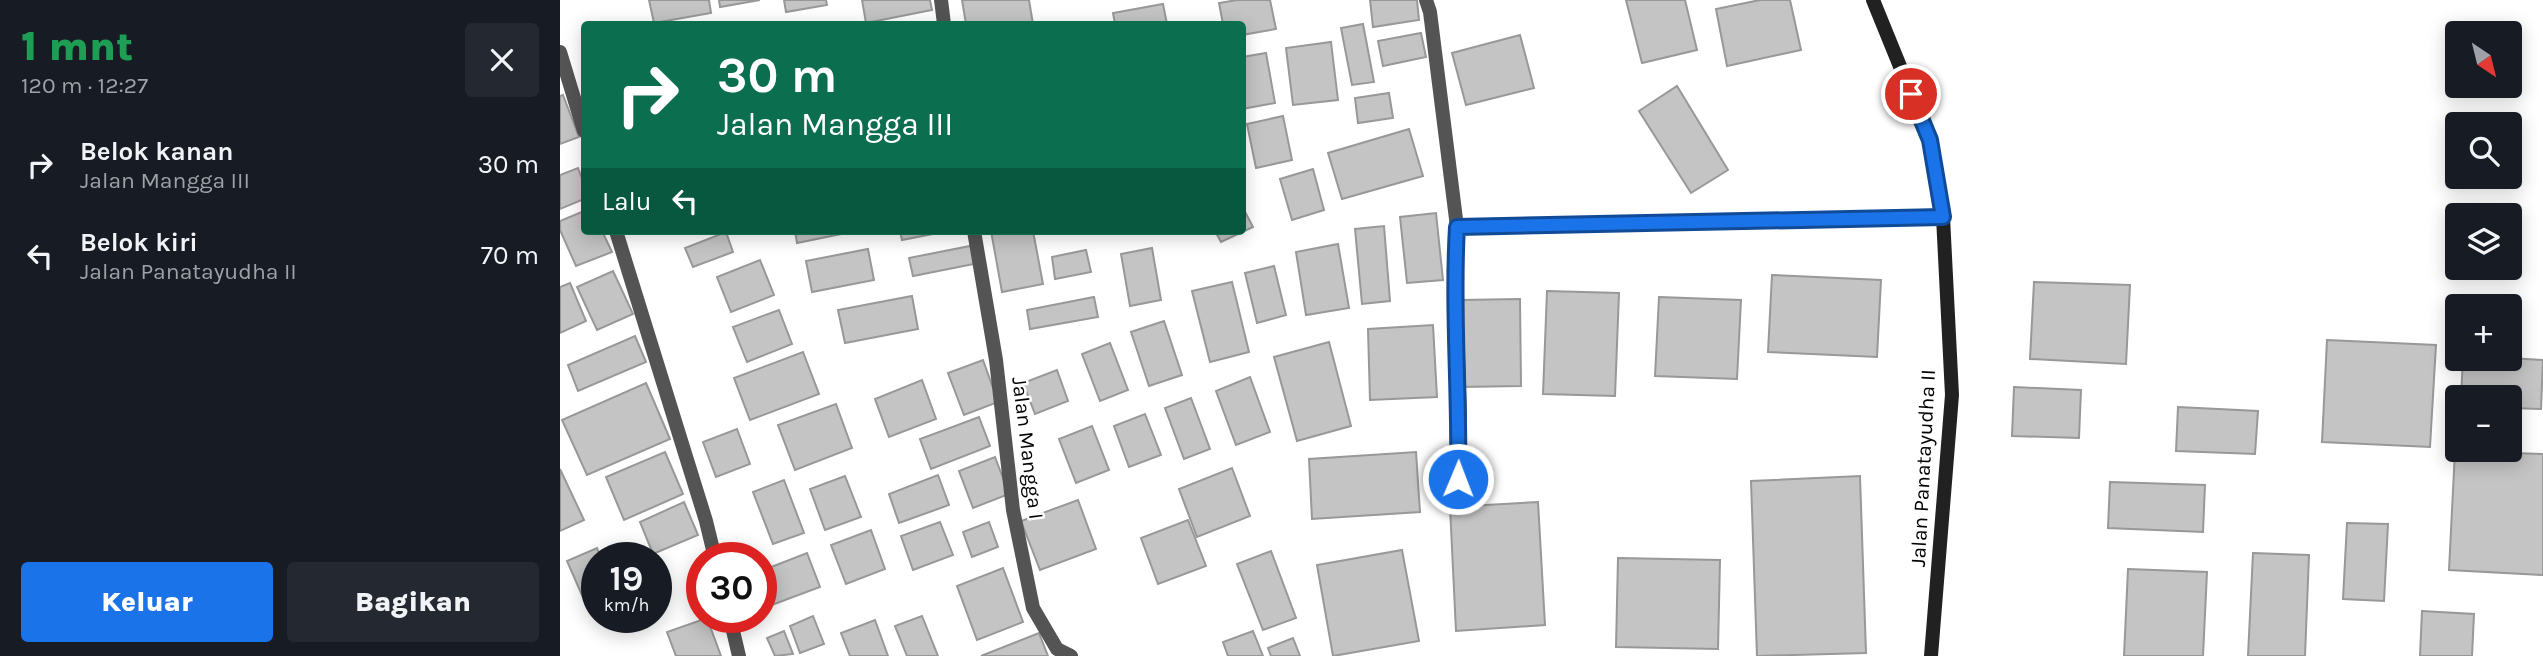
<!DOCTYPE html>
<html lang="id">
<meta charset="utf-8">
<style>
body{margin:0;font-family:Karla,sans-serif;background:#242831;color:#f1f3f6;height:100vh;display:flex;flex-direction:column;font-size:26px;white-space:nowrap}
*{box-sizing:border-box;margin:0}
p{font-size:23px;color:#9ea1a6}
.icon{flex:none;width:38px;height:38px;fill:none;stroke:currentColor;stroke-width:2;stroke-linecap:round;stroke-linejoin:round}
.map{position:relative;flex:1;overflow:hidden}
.side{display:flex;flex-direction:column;background:#171b24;width:560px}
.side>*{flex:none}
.top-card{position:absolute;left:21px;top:21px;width:665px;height:214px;border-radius:7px;box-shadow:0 4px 18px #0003;background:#0b6e4f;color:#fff;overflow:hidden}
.needle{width:46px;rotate:145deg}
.controls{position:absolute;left:1885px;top:21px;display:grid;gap:14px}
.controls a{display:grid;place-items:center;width:77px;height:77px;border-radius:7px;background:#171b24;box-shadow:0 4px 18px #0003;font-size:35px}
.speed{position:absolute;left:21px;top:542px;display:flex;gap:14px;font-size:35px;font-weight:700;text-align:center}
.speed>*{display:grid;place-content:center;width:91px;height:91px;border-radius:50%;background:#171b24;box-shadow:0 4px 18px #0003;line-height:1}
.speed small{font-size:18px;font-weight:400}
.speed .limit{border:10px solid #d22;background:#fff;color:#111}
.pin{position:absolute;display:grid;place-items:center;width:60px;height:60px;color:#fff;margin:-30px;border:4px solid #fff;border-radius:50%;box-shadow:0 2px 7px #0007}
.me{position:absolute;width:77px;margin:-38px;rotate:1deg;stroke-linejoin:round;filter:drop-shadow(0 0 5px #0008)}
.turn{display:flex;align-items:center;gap:24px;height:147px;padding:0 21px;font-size:32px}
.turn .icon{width:91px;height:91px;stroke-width:2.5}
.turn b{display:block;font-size:49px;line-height:60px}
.then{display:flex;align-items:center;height:66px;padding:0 21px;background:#0003;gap:14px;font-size:26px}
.round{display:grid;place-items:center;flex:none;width:74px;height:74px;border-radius:7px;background:#242831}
.overview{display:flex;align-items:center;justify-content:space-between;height:119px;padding:0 21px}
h1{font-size:42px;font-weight:800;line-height:52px;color:#1e9e55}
.primary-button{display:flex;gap:14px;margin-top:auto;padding:14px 21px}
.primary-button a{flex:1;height:80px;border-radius:7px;background:#1a73e8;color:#fff;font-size:28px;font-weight:800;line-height:80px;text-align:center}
.primary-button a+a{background:#242831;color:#f1f3f6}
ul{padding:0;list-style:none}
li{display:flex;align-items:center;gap:21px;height:91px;padding:0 21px}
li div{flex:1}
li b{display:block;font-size:26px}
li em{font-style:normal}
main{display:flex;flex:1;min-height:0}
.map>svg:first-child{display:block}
</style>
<main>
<section class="side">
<div class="overview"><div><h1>1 mnt</h1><p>120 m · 12:27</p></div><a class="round"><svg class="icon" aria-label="close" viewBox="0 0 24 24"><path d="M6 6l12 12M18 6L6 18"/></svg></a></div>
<ul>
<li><svg class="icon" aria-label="right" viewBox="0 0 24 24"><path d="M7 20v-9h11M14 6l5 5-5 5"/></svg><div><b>Belok kanan</b><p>Jalan Mangga III</p></div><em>30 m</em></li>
<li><svg class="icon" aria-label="left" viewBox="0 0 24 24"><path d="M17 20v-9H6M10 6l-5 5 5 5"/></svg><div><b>Belok kiri</b><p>Jalan Panatayudha II</p></div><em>70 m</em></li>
</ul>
<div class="primary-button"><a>Keluar</a><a>Bagikan</a></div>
</section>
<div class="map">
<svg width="1983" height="656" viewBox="0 0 1983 656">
<rect width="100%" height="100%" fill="#fff"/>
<path fill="#c4c4c4" stroke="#989898" stroke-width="2" d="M 89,0 L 149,0 L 151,13 L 94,23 Z
M 159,0 L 200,0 L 160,7 Z
M 224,0 L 266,0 L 267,5 L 226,12 Z
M 302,0 L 370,0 L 372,10 L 306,23 Z
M 402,0 L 469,0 L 473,24 L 406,24 Z
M 677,0 L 710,0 L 716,29 L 682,35 L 682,24 L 663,24 L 659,3 Z
M 810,0 L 857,0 L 859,20 L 813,27 Z
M 1066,0 L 1125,0 L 1137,50 L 1082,63 Z
M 1200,0 L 1230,0 L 1241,50 L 1167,66 L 1156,9 Z
M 603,4 L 607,24 L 555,24 L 553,13 Z
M 803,24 L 814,82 L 792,85 L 781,28 Z
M 861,33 L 866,57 L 823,66 L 818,41 Z
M 960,35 L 974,88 L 906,105 L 892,53 Z
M 771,42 L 778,100 L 733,105 L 726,48 Z
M 706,53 L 715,103 L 682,109 L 682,57 Z
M 1117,86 L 1168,170 L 1131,193 L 1079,111 Z
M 829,93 L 833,118 L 798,123 L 795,98 Z
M 3,95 L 19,137 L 0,144 L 0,96 Z
M 723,116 L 732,160 L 696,168 L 687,124 Z
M 849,129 L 863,176 L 782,199 L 768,153 Z
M 18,168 L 24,184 L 24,199 L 0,209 L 0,175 Z
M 753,169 L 764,210 L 732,220 L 720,179 Z
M 682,206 L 693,227 L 661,242 L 655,231 L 682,231 Z
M 24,211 L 24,231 L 42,231 L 52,252 L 16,266 L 0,230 L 0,221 Z
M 876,213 L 883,280 L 847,283 L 840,217 Z
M 824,226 L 830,301 L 802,304 L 795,229 Z
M 235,231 L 296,231 L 237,243 Z
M 340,231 L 388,231 L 342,240 Z
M 431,231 L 473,231 L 483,284 L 442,292 Z
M 166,232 L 173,252 L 133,267 L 125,248 Z
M 778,244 L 789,308 L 746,315 L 736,252 Z
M 415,245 L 419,263 L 353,276 L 349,258 Z
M 592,248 L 601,300 L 570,306 L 561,254 Z
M 308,249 L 314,280 L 252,292 L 246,261 Z
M 526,250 L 531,272 L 495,279 L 492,257 Z
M 200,260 L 214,295 L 171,312 L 157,277 Z
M 714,266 L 726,315 L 697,323 L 685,273 Z
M 53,271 L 73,314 L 37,330 L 17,287 Z
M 1212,275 L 1321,280 L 1317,357 L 1208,352 Z
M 672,282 L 689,352 L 650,362 L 632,291 Z
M 1474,282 L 1570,285 L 1566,364 L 1470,359 Z
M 10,283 L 26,321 L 0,333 L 0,287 Z
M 987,291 L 1059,293 L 1055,396 L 983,394 Z
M 352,296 L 358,329 L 285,343 L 278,310 Z
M 534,297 L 538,317 L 470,329 L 467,310 Z
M 1099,297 L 1181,300 L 1177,379 L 1095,376 Z
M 960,299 L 961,386 L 900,387 L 899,300 Z
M 219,310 L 232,344 L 187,362 L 173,327 Z
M 604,321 L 622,375 L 589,386 L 571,332 Z
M 873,325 L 877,397 L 810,400 L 808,329 Z
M 75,336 L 86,362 L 18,391 L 8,365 Z
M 1767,340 L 1876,345 L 1870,447 L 1762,442 Z
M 769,342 L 791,426 L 737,441 L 714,357 Z
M 550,343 L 568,390 L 540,401 L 522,354 Z
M 243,352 L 259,394 L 190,420 L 174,378 Z
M 1950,358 L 1983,360 L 1981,409 L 1950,408 L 1950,397 L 1901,397 L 1903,359 Z
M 423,360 L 438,402 L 404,415 L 388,373 Z
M 497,370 L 508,401 L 475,414 L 463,383 Z
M 690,377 L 710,432 L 676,445 L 656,391 Z
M 362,380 L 376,419 L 329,437 L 315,399 Z
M 86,383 L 110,439 L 27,475 L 2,420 Z
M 1454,387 L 1521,390 L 1519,438 L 1452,436 Z
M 631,398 L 650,449 L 624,459 L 605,408 Z
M 276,404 L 292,448 L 235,470 L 218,425 Z
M 1618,407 L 1698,411 L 1695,454 L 1616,451 Z
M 585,414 L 601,455 L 569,467 L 554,426 Z
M 419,417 L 430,446 L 371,469 L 360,439 Z
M 532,426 L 549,470 L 516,483 L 499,439 Z
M 177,429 L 190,464 L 156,477 L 143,442 Z
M 1895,451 L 1983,454 L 1983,575 L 1889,570 Z
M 105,452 L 123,494 L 64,520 L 46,477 Z
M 856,452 L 860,512 L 752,519 L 749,459 Z
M 435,457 L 449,494 L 413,508 L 399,471 Z
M 672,468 L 690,516 L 637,537 L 619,489 Z
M 0,469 L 24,520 L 0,531 Z
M 378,475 L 389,505 L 339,523 L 329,494 Z
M 285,476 L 301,517 L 265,530 L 250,489 Z
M 1300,476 L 1306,653 L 1197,656 L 1191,481 Z
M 224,480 L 244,533 L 213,544 L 193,492 Z
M 1550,482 L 1645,485 L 1643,532 L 1548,528 Z
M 518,500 L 536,549 L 480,570 L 461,521 Z
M 124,502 L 138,535 L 93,554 L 80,522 Z
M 978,502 L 985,625 L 896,631 L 890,507 Z
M 628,520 L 646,566 L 598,584 L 581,538 Z
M 380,522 L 393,555 L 353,570 L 341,536 Z
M 429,522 L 438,547 L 412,557 L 403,532 Z
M 1787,523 L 1828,524 L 1824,601 L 1783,599 Z
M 311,530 L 325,569 L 286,584 L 271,545 Z
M 37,548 L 41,558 L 37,558 L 37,605 L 28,609 L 7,561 Z
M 842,550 L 859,641 L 773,656 L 757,565 Z
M 711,551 L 736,618 L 703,630 L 677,564 Z
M 247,553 L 260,587 L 201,609 L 201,571 Z
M 1693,553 L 1749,555 L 1745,656 L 1688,656 Z
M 1058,558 L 1160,560 L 1158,649 L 1056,647 Z
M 443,568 L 463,622 L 417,640 L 397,586 Z
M 1568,569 L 1647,572 L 1643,656 L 1564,656 Z
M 1862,611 L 1914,614 L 1912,656 L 1860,656 Z
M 253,616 L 264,644 L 240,653 L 230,626 Z
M 362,616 L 378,656 L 347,656 L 335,626 Z
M 147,618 L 161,656 L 116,656 L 107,632 Z
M 315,620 L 328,656 L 290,656 L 281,633 Z
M 224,631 L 233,654 L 215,656 L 207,638 Z
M 693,631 L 703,656 L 668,656 L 663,642 Z
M 479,633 L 488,656 L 421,656 Z
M 733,638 L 740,656 L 711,656 L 708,648 Z"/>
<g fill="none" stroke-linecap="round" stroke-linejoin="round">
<path stroke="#545454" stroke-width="14" d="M 381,0 L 384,24
M 866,0 L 870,12 L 897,227 L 895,268 L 900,417 L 898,479
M 0,52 L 24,131
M 897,227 L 1383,217
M 56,231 L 146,521 L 155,558
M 414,231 L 436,360 L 453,510 L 473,608 L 497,649 L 511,656
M 170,618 L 179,656"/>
<path stroke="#212121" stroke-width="14" d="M 1313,0 L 1370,140 L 1383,217 L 1392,395 L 1371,656"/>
</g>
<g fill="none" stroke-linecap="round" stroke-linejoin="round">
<g stroke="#114b97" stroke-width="18">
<path id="route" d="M 898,479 C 900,395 892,311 897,227 L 1383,217 L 1370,140 L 1351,94"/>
</g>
<use href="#route" stroke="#1a73e8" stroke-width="12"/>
</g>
<g text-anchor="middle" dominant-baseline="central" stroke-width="5" stroke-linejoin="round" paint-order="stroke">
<g font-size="21" fill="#000" stroke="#fff">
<text transform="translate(468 448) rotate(83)">Jalan Mangga I</text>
<text transform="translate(1363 468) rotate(-87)">Jalan Panatayudha II</text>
</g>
</g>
</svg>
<div class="controls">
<a><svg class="needle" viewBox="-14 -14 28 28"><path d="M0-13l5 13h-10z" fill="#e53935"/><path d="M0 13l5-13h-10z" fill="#9ea1a6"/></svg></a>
<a><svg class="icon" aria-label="search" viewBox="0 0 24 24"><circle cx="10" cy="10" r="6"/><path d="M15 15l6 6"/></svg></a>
<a><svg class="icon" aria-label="layers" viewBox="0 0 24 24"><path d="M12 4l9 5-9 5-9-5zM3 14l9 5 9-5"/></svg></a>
<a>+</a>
<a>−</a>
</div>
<div class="speed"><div>19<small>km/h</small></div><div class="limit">30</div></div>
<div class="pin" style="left:1351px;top:94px;background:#d93025"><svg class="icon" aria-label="arrive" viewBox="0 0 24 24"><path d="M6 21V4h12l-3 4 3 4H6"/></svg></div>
<svg class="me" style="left:898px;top:479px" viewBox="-20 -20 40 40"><circle r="17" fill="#1a73e8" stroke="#fff" stroke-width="3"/><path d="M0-11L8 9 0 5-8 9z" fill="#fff"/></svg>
<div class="top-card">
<div class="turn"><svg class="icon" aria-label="right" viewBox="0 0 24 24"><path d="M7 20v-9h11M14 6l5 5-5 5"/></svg><div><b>30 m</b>Jalan Mangga III</div></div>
<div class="then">Lalu<svg class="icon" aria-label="left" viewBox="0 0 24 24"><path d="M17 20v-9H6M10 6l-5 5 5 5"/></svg></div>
</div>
</div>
</main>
